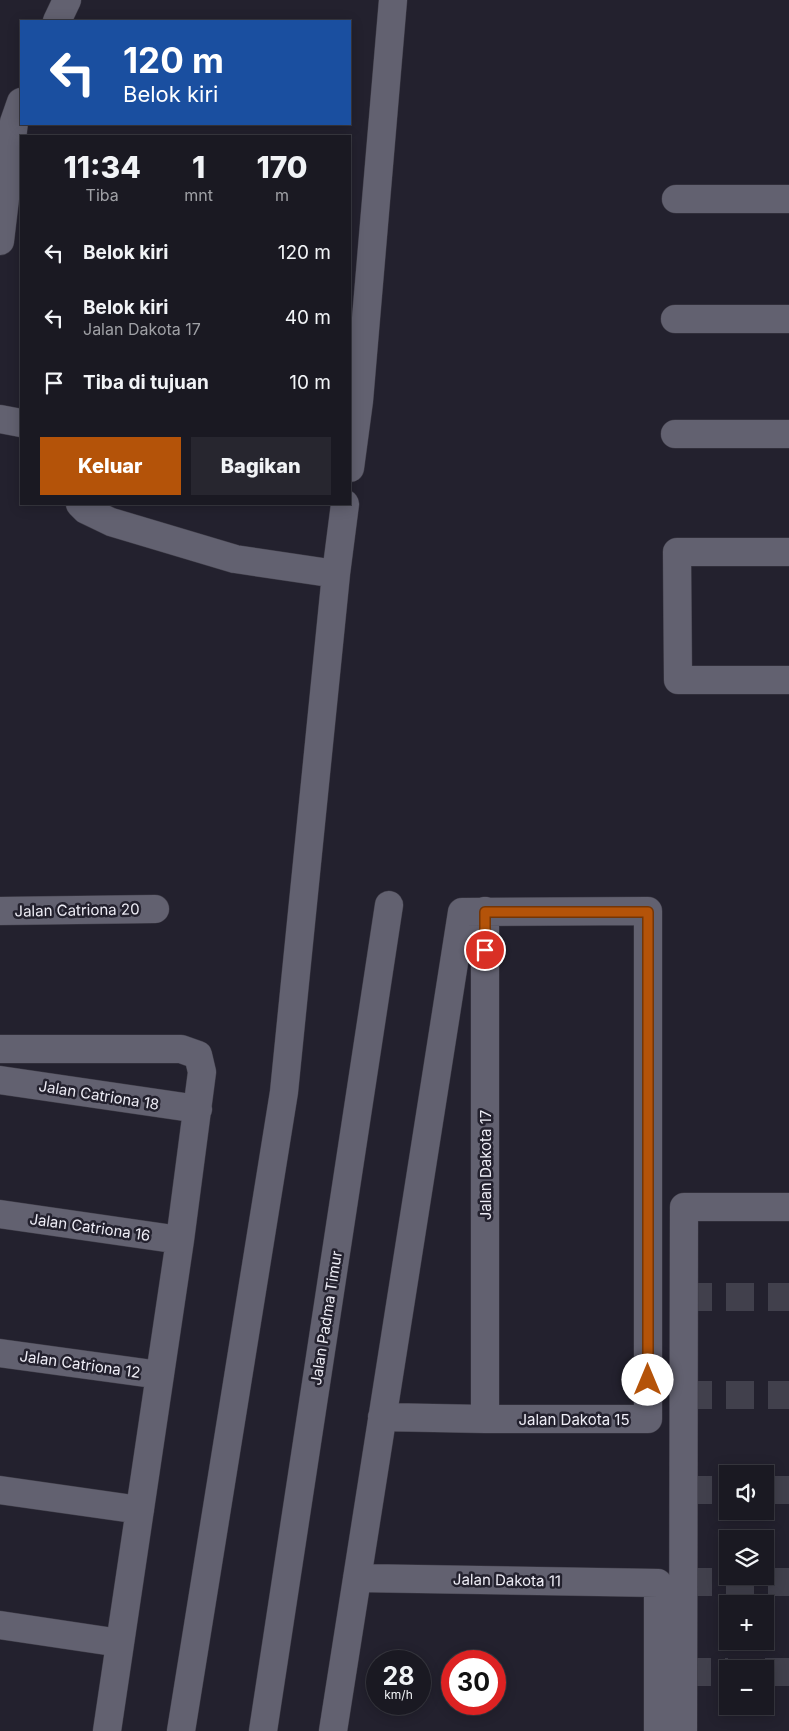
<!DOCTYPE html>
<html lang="id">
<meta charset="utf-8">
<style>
body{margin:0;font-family:Inter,sans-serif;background:#27262f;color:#f1f3f6;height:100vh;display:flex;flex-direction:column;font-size:19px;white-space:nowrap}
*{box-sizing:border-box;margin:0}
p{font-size:16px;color:#9fa0a5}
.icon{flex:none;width:28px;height:28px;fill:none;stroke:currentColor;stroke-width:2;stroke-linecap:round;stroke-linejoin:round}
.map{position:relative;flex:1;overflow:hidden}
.details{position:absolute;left:20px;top:135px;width:331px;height:370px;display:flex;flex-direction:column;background:#1a1922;border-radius:0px;box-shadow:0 2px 12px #0003,0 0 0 1px #383840}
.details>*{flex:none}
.guide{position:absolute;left:20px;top:20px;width:331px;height:105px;border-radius:0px;box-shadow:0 2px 12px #0003,0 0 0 1px #383840;background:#1a4fa0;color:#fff;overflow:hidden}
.tools{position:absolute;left:719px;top:1465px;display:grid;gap:10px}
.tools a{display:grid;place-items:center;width:55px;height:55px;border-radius:0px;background:#1a1922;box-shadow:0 2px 12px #0003,0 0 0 1px #383840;font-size:25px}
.speed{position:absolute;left:366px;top:1650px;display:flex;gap:10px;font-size:25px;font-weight:700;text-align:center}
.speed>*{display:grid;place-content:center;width:65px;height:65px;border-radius:50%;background:#1a1922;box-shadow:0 2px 12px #0003,0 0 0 1px #383840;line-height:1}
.speed small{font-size:12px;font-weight:400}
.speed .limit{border:8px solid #d22;background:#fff;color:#111}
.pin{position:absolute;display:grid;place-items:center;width:42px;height:42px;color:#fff;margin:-21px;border:2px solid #fff;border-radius:50%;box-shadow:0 1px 5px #0007}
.me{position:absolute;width:55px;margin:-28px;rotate:0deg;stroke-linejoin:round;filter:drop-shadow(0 0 4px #0008)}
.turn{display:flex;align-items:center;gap:18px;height:105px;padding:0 20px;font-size:22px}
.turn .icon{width:65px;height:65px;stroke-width:2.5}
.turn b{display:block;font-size:35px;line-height:42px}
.eta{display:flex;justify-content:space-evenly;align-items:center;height:85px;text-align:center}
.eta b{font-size:30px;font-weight:800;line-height:35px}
.primary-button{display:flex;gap:10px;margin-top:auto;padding:10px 20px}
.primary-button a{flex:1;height:58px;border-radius:0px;background:#b45309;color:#fff;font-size:20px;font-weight:800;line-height:58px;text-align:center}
.primary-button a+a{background:#27262f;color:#f1f3f6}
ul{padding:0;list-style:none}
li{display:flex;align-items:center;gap:15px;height:65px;padding:0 20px}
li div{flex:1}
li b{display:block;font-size:19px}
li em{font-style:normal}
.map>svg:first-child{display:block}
</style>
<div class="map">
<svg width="789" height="1731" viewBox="0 0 789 1731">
<rect width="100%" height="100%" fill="#23212e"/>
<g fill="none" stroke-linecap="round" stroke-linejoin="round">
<path stroke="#41404c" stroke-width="28" stroke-dasharray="28 14" stroke-linecap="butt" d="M 684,1297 L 789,1297
M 684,1395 L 789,1395
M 684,1490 L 728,1490
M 765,1490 L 789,1490
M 684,1582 L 789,1582
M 683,1672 L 728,1672
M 765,1672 L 789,1672"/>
<g stroke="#3e3c47" stroke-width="29">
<path id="minor" d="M 57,21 L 67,0
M 676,199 L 789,199
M 0,241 L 14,122 L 21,102
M 675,319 L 789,319
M 0,419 L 21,423
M 675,434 L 789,434
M 350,468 L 359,401 L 393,0
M 80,504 L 86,510 L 111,522 L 235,559 L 336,574
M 789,552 L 677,552 L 678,680 L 789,680
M 0,911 L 155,909
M 485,911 L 485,1419
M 0,1049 L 181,1049 L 198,1055 L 202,1072 L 180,1240 L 107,1731
M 0,1080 L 198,1109
M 0,1214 L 180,1240
M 0,1353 L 160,1375
M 0,1490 L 140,1510
M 357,1578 L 658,1583 L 658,1731
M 0,1625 L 120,1643
M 181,1731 L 284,1092 L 336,574 L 345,504
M 263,1731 L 389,905
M 333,1731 L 462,912 L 648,911 L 648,1419 L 485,1419 L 382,1417
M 683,1731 L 684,1207 L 789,1207"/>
</g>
<use href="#minor" stroke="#626170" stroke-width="28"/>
</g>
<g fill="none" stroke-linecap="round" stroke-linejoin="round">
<g stroke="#753606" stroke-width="12">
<path id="route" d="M 485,950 L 485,912 L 648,912 L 648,1380"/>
</g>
<use href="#route" stroke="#b45309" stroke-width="9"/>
</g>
<g text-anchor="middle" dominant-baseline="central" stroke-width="5" stroke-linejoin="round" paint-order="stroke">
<g font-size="15" fill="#eeedf6" stroke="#23212e">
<text transform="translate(77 910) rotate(-1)">Jalan Catriona 20</text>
<text transform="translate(99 1095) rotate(9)">Jalan Catriona 18</text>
<text transform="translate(485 1165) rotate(-90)">Jalan Dakota 17</text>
<text transform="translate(90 1227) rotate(8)">Jalan Catriona 16</text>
<text transform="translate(326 1318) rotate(-81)">Jalan Padma Timur</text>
<text transform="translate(80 1364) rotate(8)">Jalan Catriona 12</text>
<text x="574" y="1419">Jalan Dakota 15</text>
<text transform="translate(507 1580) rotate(1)">Jalan Dakota 11</text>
</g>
</g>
</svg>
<div class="tools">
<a><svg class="icon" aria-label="sound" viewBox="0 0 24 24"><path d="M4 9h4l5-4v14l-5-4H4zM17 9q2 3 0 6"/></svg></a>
<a><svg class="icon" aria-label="layers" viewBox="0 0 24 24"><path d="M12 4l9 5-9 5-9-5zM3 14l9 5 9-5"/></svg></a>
<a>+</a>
<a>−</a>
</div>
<div class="speed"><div>28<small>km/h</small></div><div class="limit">30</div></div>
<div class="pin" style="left:485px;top:950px;background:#d93025"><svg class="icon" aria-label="arrive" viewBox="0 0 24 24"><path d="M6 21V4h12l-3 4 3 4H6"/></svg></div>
<svg class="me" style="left:648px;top:1380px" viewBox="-20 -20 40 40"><circle r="19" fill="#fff"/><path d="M0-13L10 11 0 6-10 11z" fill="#b45309"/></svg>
<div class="guide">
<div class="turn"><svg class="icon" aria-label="left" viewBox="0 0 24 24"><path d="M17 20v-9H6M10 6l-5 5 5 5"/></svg><div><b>120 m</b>Belok kiri</div></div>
</div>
<section class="details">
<div class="eta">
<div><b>11:34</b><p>Tiba</p></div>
<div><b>1</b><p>mnt</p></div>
<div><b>170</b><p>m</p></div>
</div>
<ul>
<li><svg class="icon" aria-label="left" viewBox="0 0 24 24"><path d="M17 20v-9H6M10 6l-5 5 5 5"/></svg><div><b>Belok kiri</b></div><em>120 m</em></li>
<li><svg class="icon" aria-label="left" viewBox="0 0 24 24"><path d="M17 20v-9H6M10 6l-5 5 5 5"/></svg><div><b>Belok kiri</b><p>Jalan Dakota 17</p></div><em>40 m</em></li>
<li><svg class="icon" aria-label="arrive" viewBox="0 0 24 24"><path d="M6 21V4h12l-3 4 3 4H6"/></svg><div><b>Tiba di tujuan</b></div><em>10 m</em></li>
</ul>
<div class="primary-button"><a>Keluar</a><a>Bagikan</a></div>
</section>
</div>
